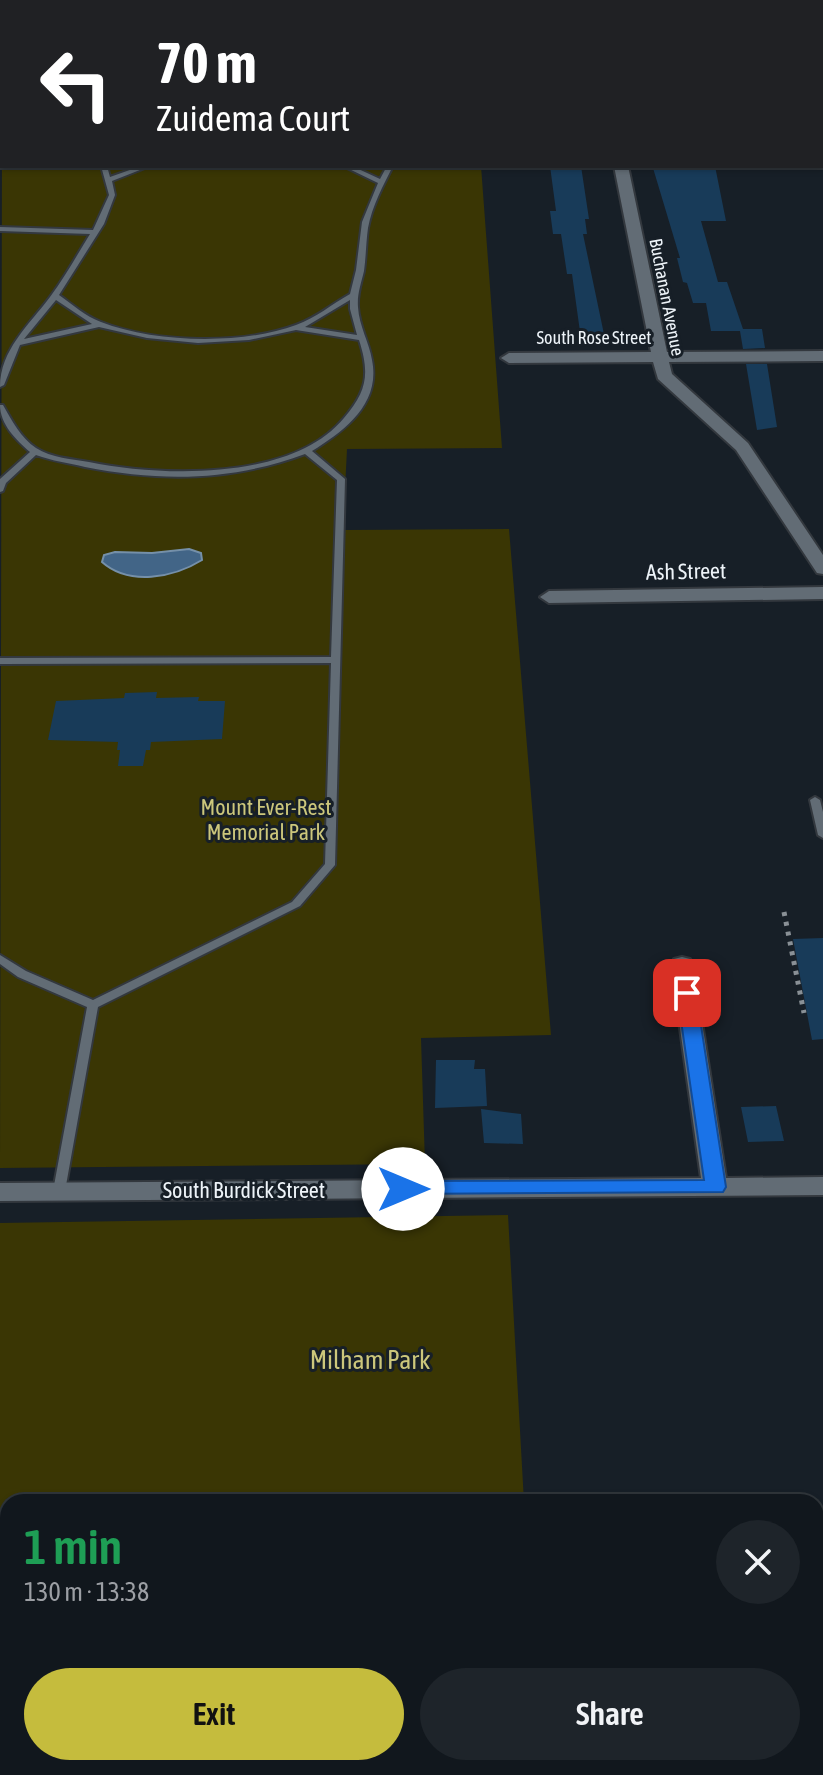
<!DOCTYPE html>
<meta charset="utf-8">
<style>
body{margin:0;font-family:"Asap Condensed",sans-serif;background:#1e242a;color:#f1f3f6;height:100vh;display:flex;flex-direction:column;font-size:30px;white-space:nowrap}
*{box-sizing:border-box;margin:0}
p{font-size:26px;color:#9c9fa4}
.icon{flex:none;width:44px;height:44px;fill:none;stroke:currentColor;stroke-width:2;stroke-linecap:round;stroke-linejoin:round}
.map{position:relative;flex:1;overflow:hidden}
.details{position:absolute;left:0px;top:1494px;width:824px;height:282px;display:flex;flex-direction:column;background:#11171d;border-radius:24px 24px 0 0;box-shadow:0 2px 6px #0004,0 0 0 2px #30363b}
.details>*{flex:none}
.hud{position:absolute;left:0px;top:0px;width:824px;height:168px;box-shadow:0 2px 6px #0004,0 0 0 2px #30363b;background:#202124;color:#fff;overflow:hidden}
.pin{position:absolute;display:grid;place-items:center;width:68px;height:68px;color:#fff;margin:-34px;border-radius:16px;box-shadow:0 4px 12px #0006}
.me{position:absolute;width:88px;margin:-44px;rotate:90deg;stroke-linejoin:round;filter:drop-shadow(0 0 6px #0008)}
.turn{display:flex;align-items:center;gap:28px;height:168px;padding:0 24px;font-size:36px}
.turn .icon{width:104px;height:104px;stroke-width:2.5}
.turn b{display:block;font-size:56px;line-height:68px}
.round{display:grid;place-items:center;flex:none;width:84px;height:84px;border-radius:42px;background:#1e242a}
.head{display:flex;align-items:center;justify-content:space-between;height:136px;padding:0 24px}
h1{font-size:48px;font-weight:600;line-height:60px;color:#1e9e55}
.button{display:flex;gap:16px;margin-top:auto;padding:16px 24px}
.button a{flex:1;height:92px;border-radius:48px;background:#c5bc3d;color:#111;font-size:32px;font-weight:600;line-height:92px;text-align:center}
.button a+a{background:#1e242a;color:#f1f3f6}
.map>svg:first-child{display:block}
</style>
<div class="map">
<svg width="823" height="1775" viewBox="0 0 823 1775">
<rect width="100%" height="100%" fill="#171f27"/>
<path fill="#3a3604" d="M 47,0 L 468,0 L 468,2 L 46,2 Z
M 2,133 L 2,166 L 481,166 L 502,448 L 347,449 L 343,530 L 509,529 L 551,1035 L 421,1038 L 425,1164 L 0,1168 Z
M 508,1215 L 524,1502 L 8,1502 L 8,1768 L 538,1768 L 539,1775 L 0,1775 L 0,1223 Z"/>
<path fill="#426587" stroke="#7590a9" stroke-width="2" d="M 189,549 L 201,553 L 202,560 C 173,578 129,586 102,562 L 104,555 L 115,552 L 152,553 Z"/>
<path fill="#183b59" d="M 550,166 L 581,166 L 589,219 L 585,219 L 587,234 L 583,234 L 605,339 L 581,339 L 572,274 L 567,274 L 561,234 L 553,234 L 550,211 L 556,211 Z
M 659,166 L 715,166 L 726,221 L 701,221 L 718,282 L 727,282 L 743,329 L 762,329 L 765,348 L 743,349 L 740,331 L 711,331 L 706,303 L 693,303 L 687,283 L 683,282 L 677,258 L 680,258 L 653,168 Z
M 746,364 L 767,364 L 777,427 L 757,430 Z
M 157,692 L 156,698 L 199,697 L 198,701 L 225,701 L 222,739 L 151,742 L 150,750 L 146,750 L 143,766 L 118,766 L 120,750 L 117,750 L 118,742 L 48,740 L 56,701 L 124,698 L 125,693 Z
M 823,938 L 823,1039 L 812,1040 L 793,939 Z
M 436,1060 L 475,1060 L 474,1069 L 485,1069 L 487,1106 L 435,1108 Z
M 776,1106 L 784,1141 L 748,1142 L 741,1107 Z
M 481,1109 L 521,1114 L 523,1144 L 484,1143 Z"/>
<g fill="none" stroke-linecap="round" stroke-linejoin="round">
<g stroke="#33383e" stroke-width="4">
<path id="service" d="M 41,0 L 47,0 L 46,2 L 40,2 Z
M 267,0 L 273,0 L 272,2 L 266,2 Z
M 482,0 L 488,0 L 489,2 L 483,2 Z
M 699,0 L 705,0 L 706,2 L 700,2 Z
M 801,0 L 823,0 L 823,2 L 804,2 Z
M 0,15 L 2,15 L 2,19 L 0,19 Z
M 822,22 L 823,22 L 823,26 L 822,26 Z
M 101,166 L 107,166 L 110,177 L 141,166 L 150,166 L 112,181 L 115,195 L 104,224 L 59,295 C 73,305 85,316 101,322 C 155,343 242,345 296,325 C 316,318 332,304 350,294 L 356,270 L 362,222 L 378,183 L 343,166 L 352,166 L 380,179 L 387,166 L 393,166 C 383,186 372,206 368,228 C 366,242 366,257 364,271 C 361,284 357,294 358,307 C 359,326 369,342 372,360 C 381,404 344,431 312,451 L 345,479 L 335,865 L 300,906 L 98,1007 L 65,1191 L 64,1194 L 54,1194 L 53,1191 L 87,1007 L 18,977 L 0,964 L 0,955 L 26,971 L 93,1000 L 292,902 L 325,864 L 331,663 L 0,664 L 0,658 L 331,657 L 337,480 L 305,454 C 232,481 162,482 85,467 C 69,463 52,461 36,455 L 6,483 L 3,491 L 0,492 L 0,479 L 30,452 C 16,440 0,424 0,405 L 3,405 C 12,421 21,438 36,448 C 51,458 73,459 89,462 C 162,477 292,481 344,418 C 367,391 370,374 359,340 L 296,330 L 249,340 L 198,343 L 147,338 L 99,327 L 20,345 L 4,385 L 0,387 C 0,350 29,325 50,297 C 65,277 77,255 90,234 L 0,231 L 0,227 L 93,230 L 109,195 ZM 56,300 L 92,324 L 24,339 ZM 350,300 L 350,309 L 357,335 L 305,327 Z
M 815,797 L 820,800 L 823,812 L 823,838 L 818,835 L 810,800 Z"/>
</g>
<g stroke="#33383e" stroke-width="4">
<path id="minor" d="M 580,0 L 592,0 L 593,2 L 581,2 Z
M 798,0 L 810,0 L 811,2 L 799,2 Z
M 822,39 L 823,40 L 823,49 L 822,48 Z
M 822,134 L 823,134 L 823,142 L 822,142 Z
M 614,166 L 628,166 L 667,352 L 823,351 L 823,361 L 669,362 L 672,374 L 748,443 L 823,555 L 823,574 L 817,573 L 736,450 L 658,379 L 653,362 L 509,363 L 501,358 L 509,353 L 651,352 Z
M 823,587 L 823,599 L 549,603 L 540,597 L 549,591 Z
M 682,957 L 690,959 L 693,964 L 726,1178 L 823,1177 L 823,1195 L 0,1201 L 0,1183 L 701,1178 L 671,964 L 674,959 Z"/>
</g>
<path stroke="#899096" stroke-width="5" stroke-dasharray="4 6" stroke-linecap="butt" d="M 784,912 L 804,1013"/>
<use href="#service" fill="#626c75" fill-rule="evenodd"/>
<use href="#minor" fill="#626c75" fill-rule="evenodd"/>
</g>
<path fill="#1a73e8" stroke="#114b97" stroke-width="2" d="M 687,987 L 696,993 L 726,1187 L 723,1192 L 395,1194 L 392,1189 L 395,1183 L 403,1181 L 704,1180 L 677,993 Z"/>
<g text-anchor="middle" dominant-baseline="central" stroke-width="6" stroke-linejoin="round" paint-order="stroke">
<g font-size="18" fill="#edf3f8" stroke="#171f27">
<text transform="translate(667 297) rotate(79)">Buchanan Avenue</text>
<text x="594" y="337">South Rose Street</text>
</g>
<g font-size="22" fill="#edf3f8" stroke="#171f27">
<text transform="translate(686 571) rotate(-1)">Ash Street</text>
<text x="244" y="1190">South Burdick Street</text>
</g>
<g font-size="22" fill="#ccc77b" stroke="#171f27">
<text x="266" y="807">Mount Ever-Rest<tspan x="266" dy="25">Memorial Park</tspan></text>
</g>
<g font-size="26" fill="#ccc77b" stroke="#171f27">
<text x="370" y="1360">Milham Park</text>
</g>
</g>
</svg>
<div class="pin" style="left:687px;top:993px;background:#d93025"><svg class="icon" aria-label="arrive" viewBox="0 0 24 24"><path d="M6 21V4h12l-3 4 3 4H6"/></svg></div>
<svg class="me" style="left:403px;top:1189px" viewBox="-20 -20 40 40"><circle r="19" fill="#fff"/><path d="M0-13L10 11 0 6-10 11z" fill="#1a73e8"/></svg>
<div class="hud">
<div class="turn"><svg class="icon" aria-label="left" viewBox="0 0 24 24"><path d="M17 20v-9H6M10 6l-5 5 5 5"/></svg><div><b>70 m</b>Zuidema Court</div></div>
</div>
<section class="details">
<div class="head"><div><h1>1 min</h1><p>130 m · 13:38</p></div><a class="round"><svg class="icon" aria-label="close" viewBox="0 0 24 24"><path d="M6 6l12 12M18 6L6 18"/></svg></a></div>
<div class="button"><a>Exit</a><a>Share</a></div>
</section>
</div>
